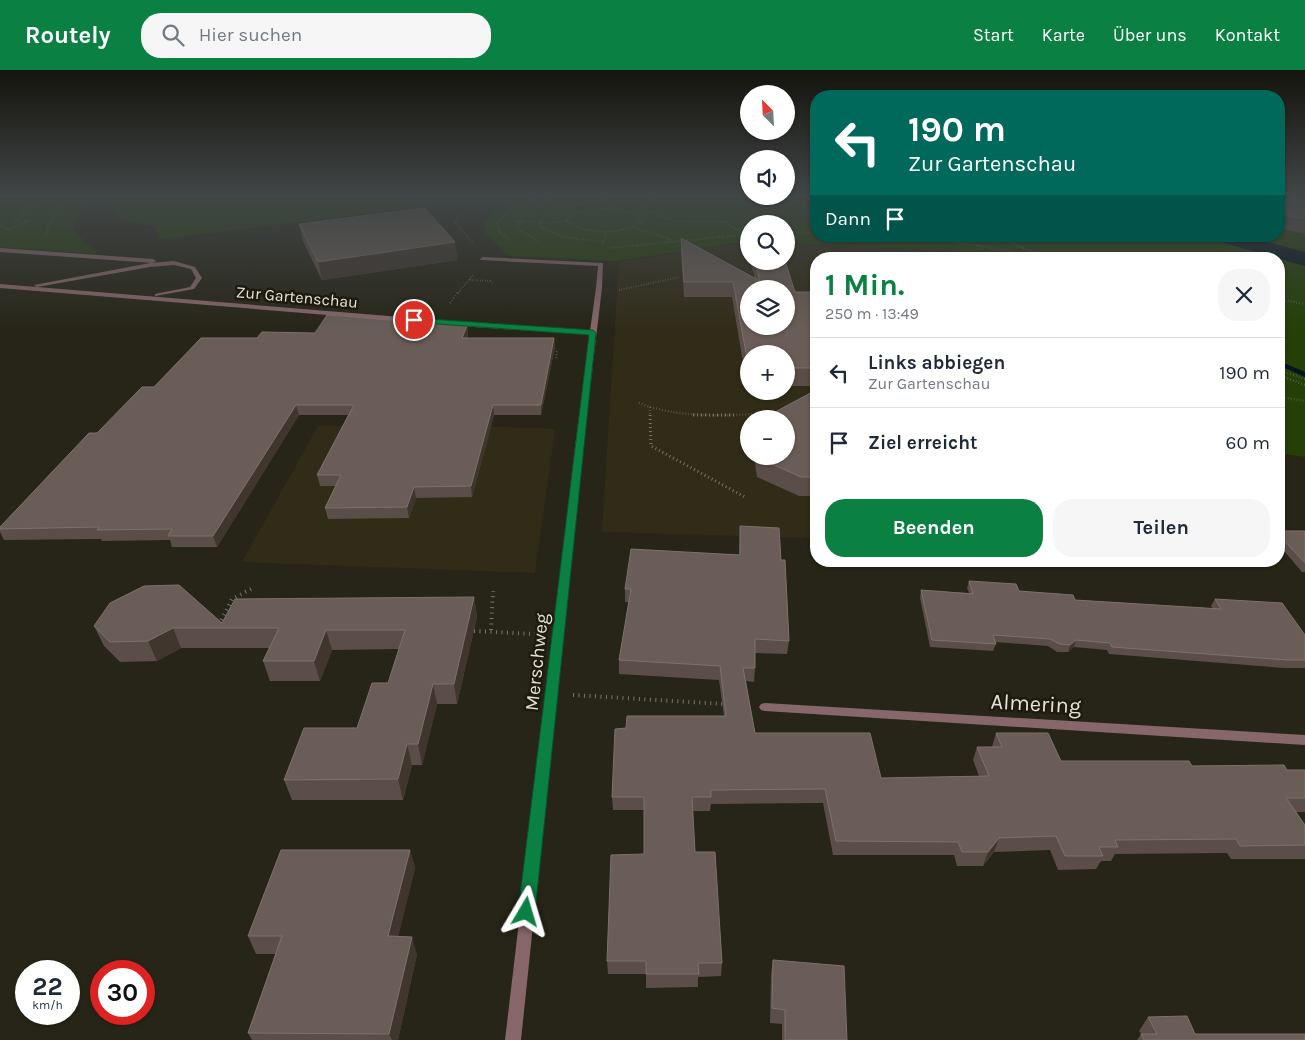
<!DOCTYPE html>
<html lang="de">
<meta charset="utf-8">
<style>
body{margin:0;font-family:Karla,sans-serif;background:#f6f6f7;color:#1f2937;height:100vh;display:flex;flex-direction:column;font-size:19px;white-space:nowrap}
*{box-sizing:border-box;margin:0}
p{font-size:16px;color:#747a83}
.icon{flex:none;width:28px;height:28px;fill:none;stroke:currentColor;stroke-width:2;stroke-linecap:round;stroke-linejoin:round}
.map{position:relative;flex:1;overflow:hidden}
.drawer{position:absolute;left:810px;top:182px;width:475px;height:315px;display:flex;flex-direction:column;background:#fff;border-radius:20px;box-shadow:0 1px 4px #0004}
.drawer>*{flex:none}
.banner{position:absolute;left:810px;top:20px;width:475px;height:152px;border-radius:20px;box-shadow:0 1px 4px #0004;background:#00695c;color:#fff;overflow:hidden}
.needle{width:32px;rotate:336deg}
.buttons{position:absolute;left:740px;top:15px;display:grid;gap:10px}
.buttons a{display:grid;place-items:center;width:55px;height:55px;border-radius:50%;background:#fff;box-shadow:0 1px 4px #0004;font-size:25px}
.speed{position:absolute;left:15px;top:890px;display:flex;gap:10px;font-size:25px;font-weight:700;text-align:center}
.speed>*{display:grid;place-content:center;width:65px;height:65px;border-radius:50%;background:#fff;box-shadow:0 1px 4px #0004;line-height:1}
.speed small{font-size:12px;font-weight:400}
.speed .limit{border:8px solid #d22;background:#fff;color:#111}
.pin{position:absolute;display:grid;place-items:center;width:42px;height:42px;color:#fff;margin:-21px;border:2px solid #fff;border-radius:50%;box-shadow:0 1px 5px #0007}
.me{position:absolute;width:55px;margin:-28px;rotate:7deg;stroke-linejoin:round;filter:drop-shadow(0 0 4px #0008)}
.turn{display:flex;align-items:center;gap:18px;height:105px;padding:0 15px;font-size:22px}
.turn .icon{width:65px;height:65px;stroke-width:2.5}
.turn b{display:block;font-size:35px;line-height:42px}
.then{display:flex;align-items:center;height:48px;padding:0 15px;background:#0003;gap:10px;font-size:19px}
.round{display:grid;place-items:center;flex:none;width:52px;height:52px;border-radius:20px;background:#f6f6f7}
.overview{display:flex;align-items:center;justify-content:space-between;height:85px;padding:0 15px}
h1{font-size:30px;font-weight:700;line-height:38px;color:#0b8043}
.primary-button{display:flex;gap:10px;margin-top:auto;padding:10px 15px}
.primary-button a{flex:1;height:58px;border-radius:20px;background:#0b8043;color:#fff;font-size:20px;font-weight:700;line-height:58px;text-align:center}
.primary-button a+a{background:#f6f6f7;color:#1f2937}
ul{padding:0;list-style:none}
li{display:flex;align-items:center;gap:15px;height:70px;padding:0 15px;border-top:1px solid #e0e1e3}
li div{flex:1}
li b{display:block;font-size:19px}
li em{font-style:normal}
header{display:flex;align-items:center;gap:30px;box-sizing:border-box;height:70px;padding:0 25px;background:#0b8043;color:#fff}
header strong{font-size:24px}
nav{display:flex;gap:28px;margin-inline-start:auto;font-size:18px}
.search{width:350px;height:45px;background:#f6f6f7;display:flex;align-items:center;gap:12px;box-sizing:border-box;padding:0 18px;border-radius:20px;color:#747a83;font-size:19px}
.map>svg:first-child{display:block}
</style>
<header>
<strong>Routely</strong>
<div class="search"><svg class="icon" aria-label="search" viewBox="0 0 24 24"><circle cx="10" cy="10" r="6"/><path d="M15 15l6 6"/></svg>Hier suchen</div>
<nav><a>Start</a><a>Karte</a><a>Über uns</a><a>Kontakt</a></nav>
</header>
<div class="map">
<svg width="1305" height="970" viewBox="0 0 1305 970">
<rect width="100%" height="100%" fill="#272517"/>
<path fill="#312c18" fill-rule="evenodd" d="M 749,172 L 749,191 L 786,191 L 786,173 L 954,181 L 962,189 L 816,189 L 816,468 L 602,462 L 619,192 ZM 749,219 L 786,219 L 786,256 L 749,256 ZM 749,284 L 786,284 L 786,321 L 749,321 ZM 749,349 L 786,349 L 786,386 L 749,386 Z
M 456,355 L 555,359 L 535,503 L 242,492 L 318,356 Z"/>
<path fill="#244007" d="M 0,126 L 95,126 L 89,131 L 71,159 L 98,184 L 0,177 Z
M 121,126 L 500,126 L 157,170 L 156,157 L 121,150 L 109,139 Z
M 520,126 L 816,126 L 816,166 L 1200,166 L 1305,196 L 1305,387 L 1279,383 L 1279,189 L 965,189 L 956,181 L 786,173 L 786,154 L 749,154 L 749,171 L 618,191 L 509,186 L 485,163 L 485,152 C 495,141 505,129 520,126 Z
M 1279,126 L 1305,126 L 1305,182 L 1244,166 L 1279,166 Z"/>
<path fill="#021520" d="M 1200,166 L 1244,166 L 1305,182 L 1305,196 Z"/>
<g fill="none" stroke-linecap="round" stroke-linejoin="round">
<path fill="#021520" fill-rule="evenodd" d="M 1286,294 L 1305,302 L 1305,307 L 1285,298 L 1279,300 L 1279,296 Z"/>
<path stroke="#78766a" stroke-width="2" stroke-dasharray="0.5 2" stroke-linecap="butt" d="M 519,126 L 543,133
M 539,126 L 552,130
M 600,130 L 633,132
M 594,131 L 557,138 L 540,151 L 541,157 L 563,167 L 603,172
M 550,132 L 580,142
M 446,134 L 458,147 L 455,153 L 474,174
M 513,137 L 527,139
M 614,138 L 634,143 L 642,152 C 620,165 593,164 570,154 L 568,149 L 581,142 Z
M 607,139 L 608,126
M 649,142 L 675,151 L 725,152 L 744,165
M 638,144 L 649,142 L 646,136 L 649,131 L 662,126
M 518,152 L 540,151
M 540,153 L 569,151
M 0,154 L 7,160 L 29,151 L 14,150 L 23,145 L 21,142 L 51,126
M 635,158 L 672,170
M 786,163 L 816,162
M 45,165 C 52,146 59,134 78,126
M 917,166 L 986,177 L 1041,189
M 948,166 L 958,170
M 996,166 L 1048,189
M 978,167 L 998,173
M 510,170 L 500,162 L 497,152 L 516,136 L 540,127
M 538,171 L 519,160 L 517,152 L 531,139 L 561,129
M 957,172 L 958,170 L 972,170 L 979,167
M 603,173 L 606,162
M 610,178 L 749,164
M 470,210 L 490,211 L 492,213
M 619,220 L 680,207
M 458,223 L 473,205"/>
<path stroke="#78766a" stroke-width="2.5" stroke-dasharray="0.5 2.5" stroke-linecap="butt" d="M 1279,229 L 1305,234
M 450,233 L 459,221
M 556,288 L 557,279
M 1279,300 L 1305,309
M 1279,305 L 1305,315
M 1279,327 L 1305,331
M 639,333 C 684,350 730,345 777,343
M 650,337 L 650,346
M 1279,342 L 1282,346"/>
<path stroke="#78766a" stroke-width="3" stroke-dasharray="1 3" stroke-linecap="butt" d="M 650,345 L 651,376 L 745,427
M 693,345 L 734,345
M 1279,353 L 1284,348 L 1281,345"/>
<path stroke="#78766a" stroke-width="4" stroke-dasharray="1 4.5" stroke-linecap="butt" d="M 219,555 L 232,529 L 255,517
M 491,560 L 493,521
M 474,561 L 535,564
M 573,625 L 724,634"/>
<path fill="#87676a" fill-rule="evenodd" d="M 483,187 L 603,193 L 602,218 L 599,220 L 596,218 L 598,196 L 481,190 L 480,189 Z"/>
<path fill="#87676a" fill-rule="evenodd" d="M 0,178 L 153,189 L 156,191 L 153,193 L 0,182 Z
M 174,191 L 195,197 L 202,208 L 194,219 L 155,226 L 155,224 L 190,217 L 196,208 L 191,199 L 174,195 L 150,197 L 37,217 L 34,215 L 150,193 Z
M 0,214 L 474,253 L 590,261 L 596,218 L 599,216 L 602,218 L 583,377 L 521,970 L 505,970 L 575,377 L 590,265 L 474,257 L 0,218 Z
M 765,633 L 1305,665 L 1305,675 L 765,641 L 761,640 L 759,637 L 761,634 Z"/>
</g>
<path fill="#5b4d47" d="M 1279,126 L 1305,126 L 1305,164 L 1279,158 Z
M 299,154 L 458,190 L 322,210 L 303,171 Z
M 681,168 L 755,208 L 750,191 L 785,191 L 795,222 L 816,222 L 816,316 L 786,316 L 786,284 L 749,284 L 749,316 L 747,316 L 732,227 L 684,227 L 681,182 Z
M 467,256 L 468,265 L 467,268 L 554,268 L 555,277 L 541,345 L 494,345 L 472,427 L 416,428 L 409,448 L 328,449 L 325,438 L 336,416 L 320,416 L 317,405 L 348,345 L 299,345 L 217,477 L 172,477 L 170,470 L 102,471 L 101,469 L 4,470 L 0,462 L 0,457 L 97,363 L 154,317 L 257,268 L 315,263 Z
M 816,320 L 816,426 L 799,426 L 757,407 L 754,386 L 786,386 Z
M 740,456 L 781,490 L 789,571 L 787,584 L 755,583 L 755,598 L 754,612 L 746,611 L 755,663 L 881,708 L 979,706 L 973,690 L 977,677 L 992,677 L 996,663 L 1061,691 L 1287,700 L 1305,700 L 1305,742 L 1296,742 L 1305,755 L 1305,789 L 1231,789 L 1227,783 L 1115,784 L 1111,791 L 1101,791 L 1096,799 L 1058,800 L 1050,780 L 994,782 L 983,796 L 957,796 L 954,785 L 833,785 L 823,733 L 711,734 L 710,741 L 693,741 L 695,782 L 722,893 L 721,906 L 698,907 L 698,917 L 646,918 L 646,904 L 608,904 L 607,891 L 644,784 L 644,740 L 613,740 L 612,727 L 626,658 L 724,646 L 719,610 L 619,604 L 619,590 L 629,532 L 625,532 L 625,519 L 739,485 Z
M 1279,461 L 1305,461 L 1305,502 L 1302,502 L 1279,475 Z
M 969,511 L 1019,521 L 1075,530 L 1213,539 L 1211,536 L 1215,529 L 1305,565 L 1305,598 L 1283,598 L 1109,584 L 1107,580 L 1074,577 L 1068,582 L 1057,582 L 1048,576 L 995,572 L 996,574 L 993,581 L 930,577 L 920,528 L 921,520 L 969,523 L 967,518 Z
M 474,527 L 477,547 L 457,634 L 437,634 L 422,695 L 412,695 L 403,730 L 292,730 L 284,710 L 357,658 L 388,613 L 399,579 L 332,580 L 320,611 L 270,611 L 263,591 L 269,578 L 181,578 L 157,591 L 120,592 L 104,576 L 94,556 L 222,553 Z
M 410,780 L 415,798 L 398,866 L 417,884 L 398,970 L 252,970 L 248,963 L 276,884 L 256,884 L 248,866 Z
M 773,890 L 847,970 L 782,970 L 782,954 L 770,953 L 771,904 Z
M 1148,947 L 1195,964 L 1305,970 L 1137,970 L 1141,964 L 1139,961 Z"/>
<path fill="#40362d" d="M 455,172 L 458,190 L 322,210 L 318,192 Z
M 467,256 L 468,265 L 463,277 L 462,268 Z
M 554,268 L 555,277 L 541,345 L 541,335 Z
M 296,335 L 299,345 L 217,477 L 213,466 Z
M 493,335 L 494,345 L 472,427 L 471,416 Z
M 414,417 L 416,428 L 409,448 L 407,437 Z
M 474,527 L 477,547 L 457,634 L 454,614 Z
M 173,558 L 181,578 L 157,591 L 148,571 Z
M 326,560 L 332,580 L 320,611 L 314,591 Z
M 1076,570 L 1074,577 L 1068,582 L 1070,575 Z
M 433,614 L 437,634 L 422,695 L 418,674 Z
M 407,674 L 412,695 L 403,730 L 398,709 Z
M 999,768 L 994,782 L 983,796 L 988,782 Z
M 410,780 L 415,798 L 394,884 L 388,866 Z
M 412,867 L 417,884 L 398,970 L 392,970 L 389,964 Z"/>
<path fill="#6a5d57" stroke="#7d726b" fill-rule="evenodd" d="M 1279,126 L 1305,126 L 1305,149 L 1279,144 Z
M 425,138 L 455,172 L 318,192 L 299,154 Z
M 681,168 L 760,211 L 755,191 L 785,191 L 795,222 L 816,222 L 816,298 L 786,298 L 786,284 L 749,284 L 749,299 L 733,212 L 684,212 ZM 749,219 L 786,219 L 786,256 L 749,256 Z
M 327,245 L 467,256 L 462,268 L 554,268 L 541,335 L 493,335 L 471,416 L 414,417 L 407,437 L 325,438 L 341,405 L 317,405 L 354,335 L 296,335 L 213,466 L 168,466 L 172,459 L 97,460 L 99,457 L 0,459 L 0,457 L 89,363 L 97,363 L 142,317 L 154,317 L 201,268 L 257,268 L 262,262 L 315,263 Z
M 816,320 L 816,407 L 801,407 L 759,388 L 758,386 L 786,386 L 786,349 L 762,349 Z
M 740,456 L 779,458 L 781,490 L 785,490 L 789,571 L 755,569 L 755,598 L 743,598 L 755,663 L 870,663 L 881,708 L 989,706 L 977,677 L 1002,677 L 996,663 L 1048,663 L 1061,691 L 1189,691 L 1192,696 L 1284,695 L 1287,700 L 1305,700 L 1305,728 L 1286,728 L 1305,755 L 1305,775 L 1240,776 L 1236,769 L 1115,770 L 1118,777 L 1099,777 L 1103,786 L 1065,786 L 1056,766 L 999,768 L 988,782 L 962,782 L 958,772 L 836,771 L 825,719 L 711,720 L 711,727 L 692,727 L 695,782 L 715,782 L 722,893 L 698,893 L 699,904 L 646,904 L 646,891 L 607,891 L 611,785 L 644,784 L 644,727 L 612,727 L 615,659 L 626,658 L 627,646 L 726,646 L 720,596 L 619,590 L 631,519 L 625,519 L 631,479 L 740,485 Z
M 1279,461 L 1305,461 L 1305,493 L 1279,465 Z
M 969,511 L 1016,514 L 1019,521 L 1073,525 L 1075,530 L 1221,539 L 1215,529 L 1282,533 L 1305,565 L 1305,590 L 1287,590 L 1112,577 L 1110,573 L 1076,570 L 1070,575 L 1060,574 L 1050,569 L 993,565 L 996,574 L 932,570 L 921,520 L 973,524 Z
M 179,515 L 222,553 L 235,529 L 474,527 L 454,614 L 433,614 L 418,674 L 407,674 L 398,709 L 284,710 L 304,658 L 357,658 L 372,613 L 388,613 L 405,560 L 326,560 L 314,591 L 263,591 L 279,558 L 173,558 L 148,571 L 110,572 L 94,556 L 110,533 L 144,516 Z
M 281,780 L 410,780 L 388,866 L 412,867 L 389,964 L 248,963 L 282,866 L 248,866 Z
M 773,890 L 844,896 L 847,970 L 785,970 L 785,940 L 772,938 Z
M 1187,946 L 1195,964 L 1305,964 L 1305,970 L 1144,970 L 1141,964 L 1157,964 L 1148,947 Z"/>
<linearGradient id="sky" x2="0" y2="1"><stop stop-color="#15140d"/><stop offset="0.48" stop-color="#414647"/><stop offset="1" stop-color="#414647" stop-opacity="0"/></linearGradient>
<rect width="1305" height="262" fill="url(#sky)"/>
<path fill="#0b8043" stroke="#07532c" d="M 414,248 L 593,260 L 596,263 L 535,842 L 532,847 L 526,850 L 520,847 L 518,842 L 589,265 L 411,252 L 410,250 Z"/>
<g text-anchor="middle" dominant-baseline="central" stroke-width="5" stroke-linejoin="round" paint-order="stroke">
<g font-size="16" fill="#e4e2d9" stroke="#1e1b0e">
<text transform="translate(297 227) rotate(5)">Zur Gartenschau</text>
</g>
<g font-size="19" fill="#e4e2d9" stroke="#1e1b0e">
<text transform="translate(537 592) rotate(-84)">Merschweg</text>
</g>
<g font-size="22" fill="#e4e2d9" stroke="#1e1b0e">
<text transform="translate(1036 634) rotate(3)">Almering</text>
</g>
</g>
</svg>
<div class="buttons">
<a><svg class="needle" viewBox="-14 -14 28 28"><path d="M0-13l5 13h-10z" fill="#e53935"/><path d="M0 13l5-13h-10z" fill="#747a83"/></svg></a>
<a><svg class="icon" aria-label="sound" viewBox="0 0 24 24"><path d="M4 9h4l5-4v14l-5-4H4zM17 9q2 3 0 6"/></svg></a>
<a><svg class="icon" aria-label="search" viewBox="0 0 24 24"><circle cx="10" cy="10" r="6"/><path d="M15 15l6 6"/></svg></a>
<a><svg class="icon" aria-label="layers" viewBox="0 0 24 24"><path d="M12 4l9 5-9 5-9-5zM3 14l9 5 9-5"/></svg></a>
<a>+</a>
<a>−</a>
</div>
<div class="speed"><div>22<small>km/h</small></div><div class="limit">30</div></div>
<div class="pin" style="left:414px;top:250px;background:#d93025"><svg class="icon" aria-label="arrive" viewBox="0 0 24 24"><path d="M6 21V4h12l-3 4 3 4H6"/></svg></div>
<svg class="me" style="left:526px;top:842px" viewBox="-20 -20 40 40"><path d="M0-17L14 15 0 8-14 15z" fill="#0b8043" stroke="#fff" stroke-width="4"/></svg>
<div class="banner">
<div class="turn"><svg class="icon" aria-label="left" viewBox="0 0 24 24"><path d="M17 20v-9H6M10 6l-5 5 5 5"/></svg><div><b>190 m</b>Zur Gartenschau</div></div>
<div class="then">Dann<svg class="icon" aria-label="arrive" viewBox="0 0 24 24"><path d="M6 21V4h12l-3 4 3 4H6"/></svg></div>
</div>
<section class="drawer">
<div class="overview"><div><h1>1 Min.</h1><p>250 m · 13:49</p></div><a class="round"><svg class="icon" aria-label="close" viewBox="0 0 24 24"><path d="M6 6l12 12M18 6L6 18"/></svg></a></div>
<ul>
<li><svg class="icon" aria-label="left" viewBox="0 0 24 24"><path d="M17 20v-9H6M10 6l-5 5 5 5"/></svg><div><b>Links abbiegen</b><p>Zur Gartenschau</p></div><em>190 m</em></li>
<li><svg class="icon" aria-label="arrive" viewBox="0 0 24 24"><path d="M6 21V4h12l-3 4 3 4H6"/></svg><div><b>Ziel erreicht</b></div><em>60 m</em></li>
</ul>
<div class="primary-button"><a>Beenden</a><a>Teilen</a></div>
</section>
</div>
